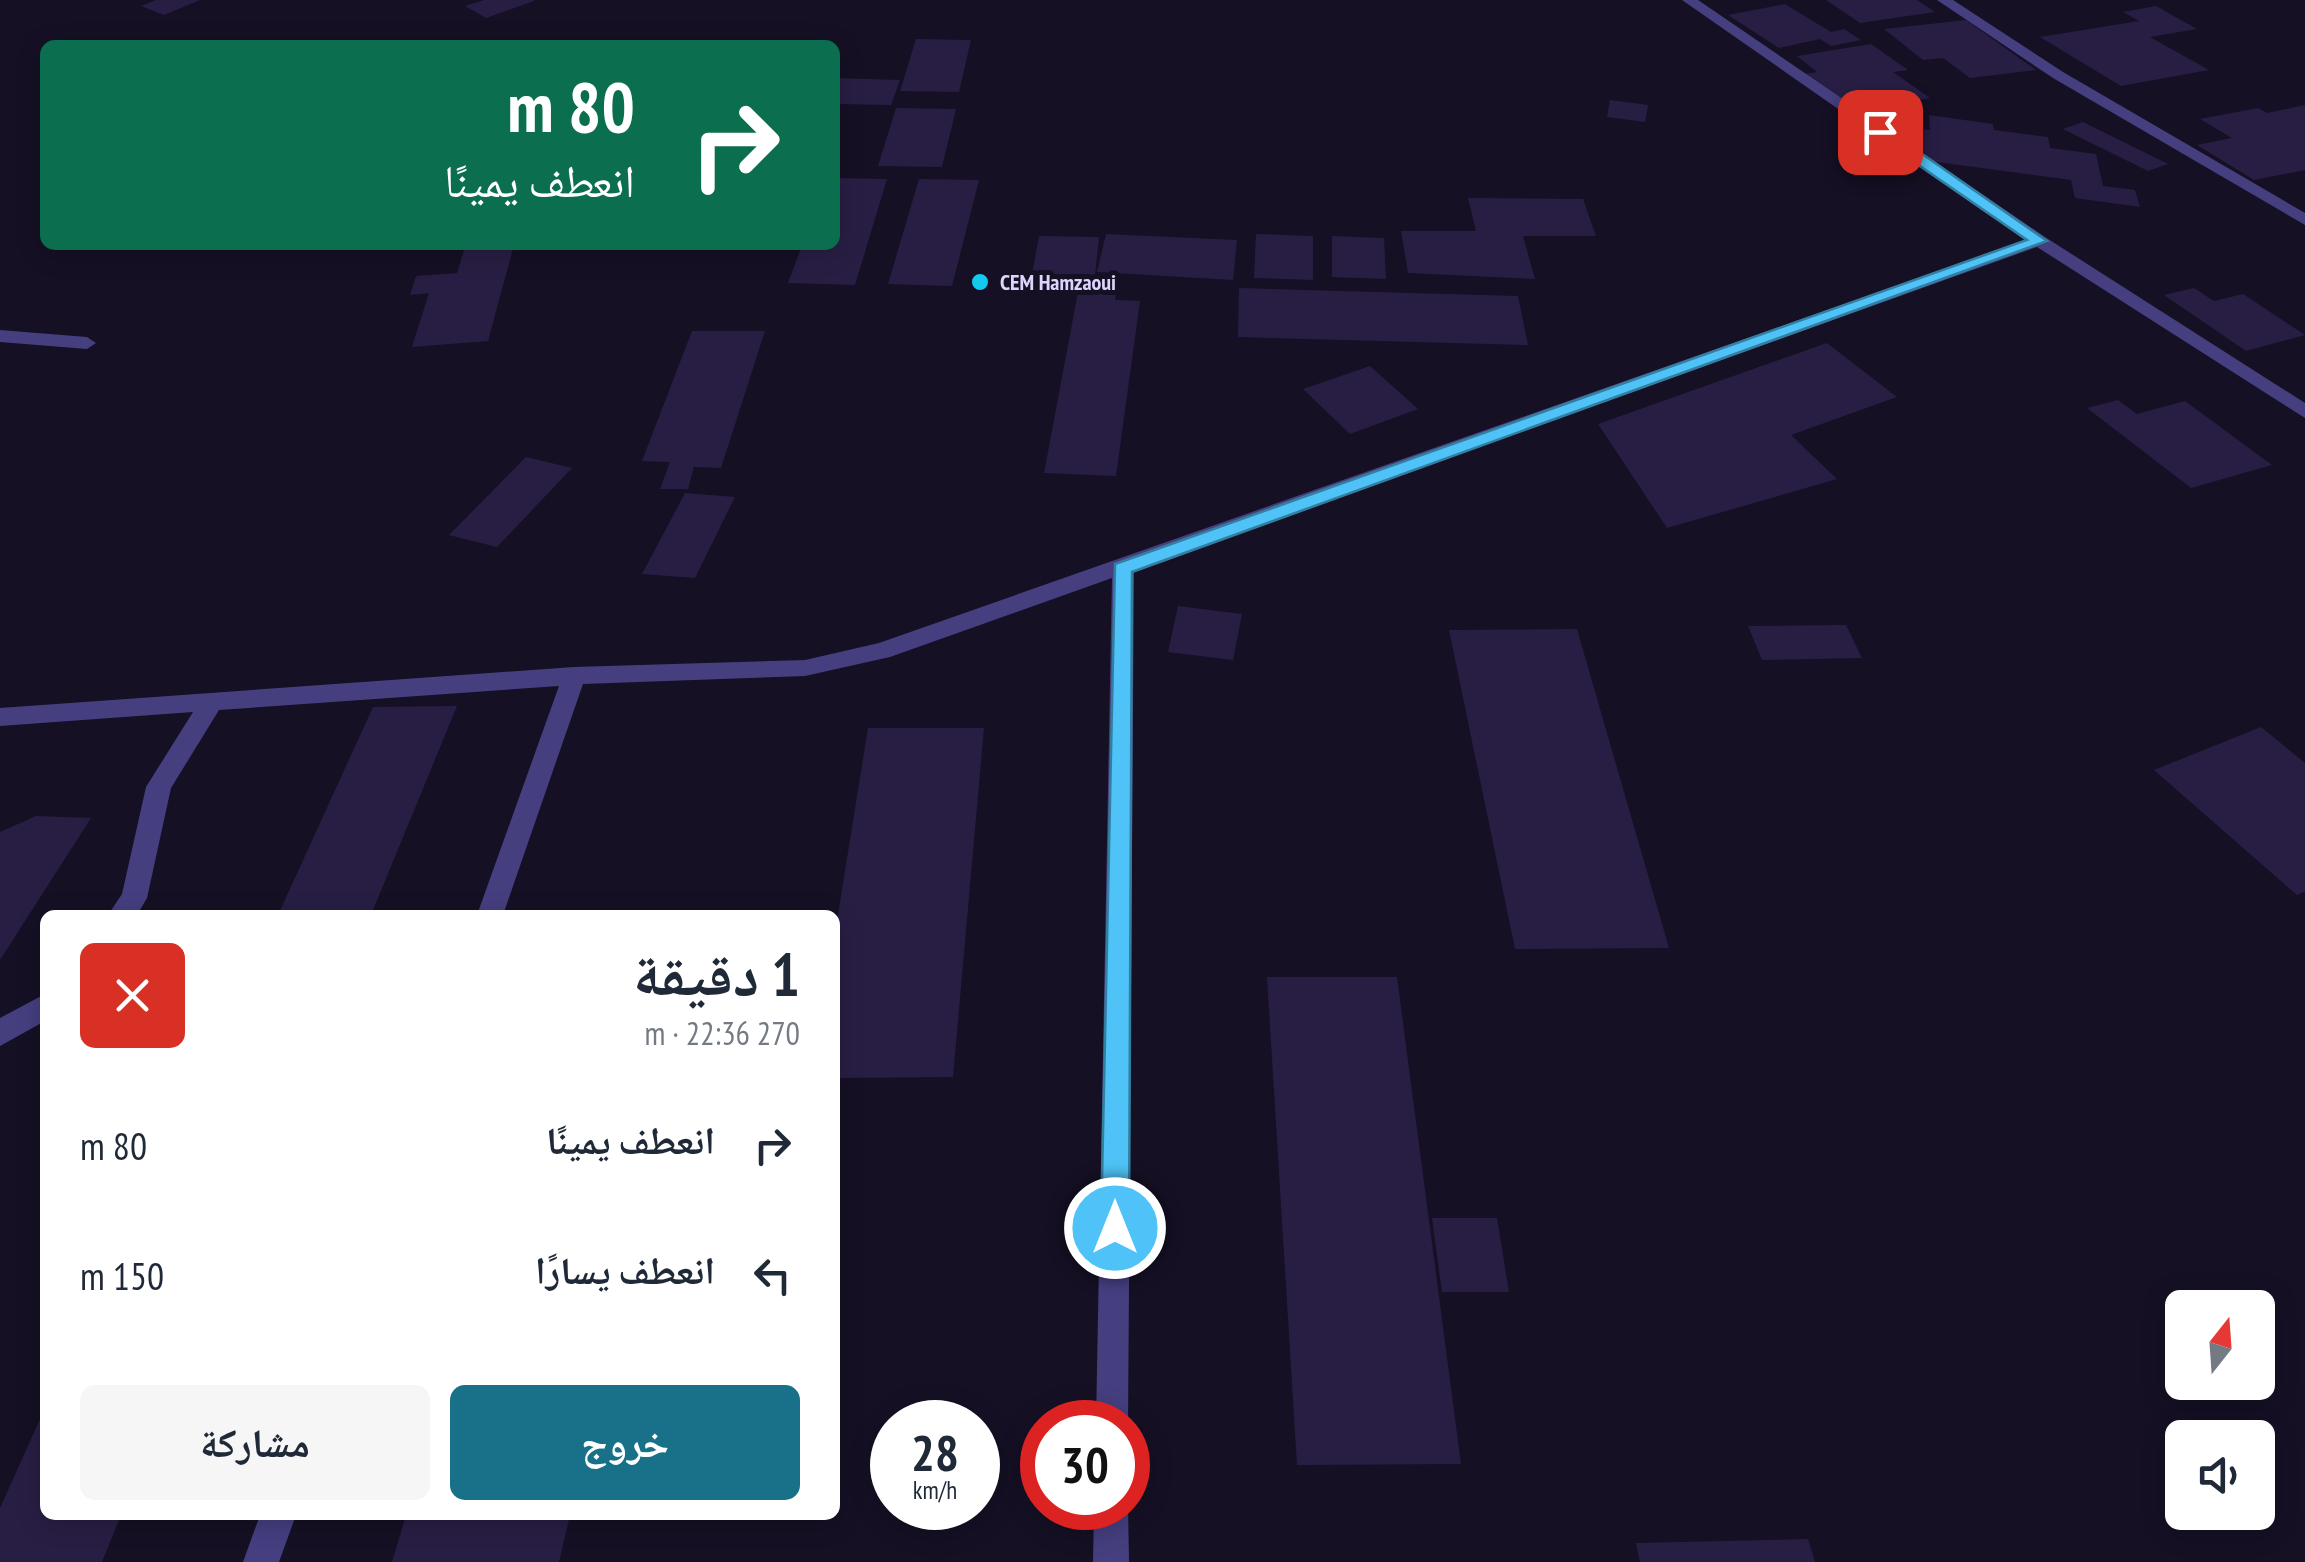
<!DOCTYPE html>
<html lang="ar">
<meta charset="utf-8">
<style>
body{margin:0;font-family:"PT Sans Narrow","Noto Naskh Arabic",sans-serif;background:#f6f6f7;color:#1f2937;direction:rtl;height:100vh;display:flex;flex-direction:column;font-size:38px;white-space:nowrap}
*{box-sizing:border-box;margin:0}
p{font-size:32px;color:#747a83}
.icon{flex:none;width:55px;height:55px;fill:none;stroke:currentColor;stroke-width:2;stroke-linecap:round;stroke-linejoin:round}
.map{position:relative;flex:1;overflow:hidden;direction:ltr}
.drawer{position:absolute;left:40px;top:910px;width:800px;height:610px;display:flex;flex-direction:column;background:#fff;border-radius:15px;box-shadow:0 5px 25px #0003;direction:rtl}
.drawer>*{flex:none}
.hud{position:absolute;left:40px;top:40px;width:800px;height:210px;border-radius:15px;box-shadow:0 5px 25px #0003;direction:rtl;background:#0b6e4f;color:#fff;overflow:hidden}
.needle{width:65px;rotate:17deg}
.fabs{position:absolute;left:2165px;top:1290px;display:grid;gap:20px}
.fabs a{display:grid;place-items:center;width:110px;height:110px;border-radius:15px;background:#fff;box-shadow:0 5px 25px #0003;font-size:50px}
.speed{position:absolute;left:870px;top:1400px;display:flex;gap:20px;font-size:50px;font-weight:700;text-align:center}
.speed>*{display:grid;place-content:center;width:130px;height:130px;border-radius:50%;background:#fff;box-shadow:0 5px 25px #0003;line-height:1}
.speed small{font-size:25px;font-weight:400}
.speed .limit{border:15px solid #d22;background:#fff;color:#111}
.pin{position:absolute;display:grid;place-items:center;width:85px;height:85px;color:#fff;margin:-42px;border-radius:20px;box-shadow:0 5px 15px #0006}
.me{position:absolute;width:110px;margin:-55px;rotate:0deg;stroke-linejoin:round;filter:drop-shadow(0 0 8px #0008)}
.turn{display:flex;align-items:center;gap:35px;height:210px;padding:0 40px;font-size:45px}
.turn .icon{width:130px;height:130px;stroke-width:2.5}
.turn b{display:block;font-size:70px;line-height:85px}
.round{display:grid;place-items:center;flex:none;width:105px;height:105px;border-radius:15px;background:#f6f6f7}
.summary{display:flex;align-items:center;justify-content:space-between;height:170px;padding:0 40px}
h1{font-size:60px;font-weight:700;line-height:75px}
.action{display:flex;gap:20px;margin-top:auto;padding:20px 40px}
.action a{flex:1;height:115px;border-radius:15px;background:#197189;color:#fff;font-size:40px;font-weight:700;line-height:115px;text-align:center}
.action a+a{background:#f6f6f7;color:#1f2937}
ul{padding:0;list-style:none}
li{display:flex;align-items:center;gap:30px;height:130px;padding:0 40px}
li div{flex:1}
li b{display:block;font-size:38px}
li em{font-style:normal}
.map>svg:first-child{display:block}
</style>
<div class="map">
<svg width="2305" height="1562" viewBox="0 0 2305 1562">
<rect width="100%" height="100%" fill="#151024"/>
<path fill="#281e44" d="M 156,0 L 200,0 L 164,15 L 141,6 Z
M 484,0 L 534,0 L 534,1 L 486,18 L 465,6 Z
M 1826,0 L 1917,0 L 1935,12 L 1860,23 Z
M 1785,4 L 1831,32 L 1844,29 L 1861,40 L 1831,46 L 1820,39 L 1779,48 L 1728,15 Z
M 2156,6 L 2197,29 L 2150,37 L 2209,70 L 2121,86 L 2040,37 L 2139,21 L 2123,12 Z
M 1966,20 L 2036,70 L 1970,78 L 1943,58 L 1923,60 L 1884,29 Z
M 916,39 L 971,40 L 959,92 L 900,91 Z
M 1871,44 L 1908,70 L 1893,72 L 1930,98 L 1876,107 L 1864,97 L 1840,101 L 1803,74 L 1817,72 L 1797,56 Z
M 835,78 L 900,80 L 891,105 L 835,104 Z
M 1610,100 L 1648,105 L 1645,122 L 1607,117 Z
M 2305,105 L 2305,170 L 2254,180 L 2197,145 L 2232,138 L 2200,119 L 2258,108 L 2267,113 Z
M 896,108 L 956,109 L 942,167 L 878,166 Z
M 1929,115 L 1993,124 L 1994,130 L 2048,137 L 2050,148 L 2096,154 L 2103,186 L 2135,190 L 2140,207 L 2075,198 L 2071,180 L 1907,158 L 1905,127 L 1930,130 Z
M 2083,122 L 2168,164 L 2148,171 L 2063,129 Z
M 835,178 L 887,179 L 855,285 L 788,283 L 802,245 L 835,245 Z
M 919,179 L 979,180 L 952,286 L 888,284 Z
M 1468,198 L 1583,199 L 1596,236 L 1523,236 L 1535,279 L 1408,273 L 1401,231 L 1476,231 Z
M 1106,234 L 1237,240 L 1233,280 L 1097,272 Z
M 1256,234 L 1313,236 L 1313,280 L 1254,278 Z
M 1039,236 L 1099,237 L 1095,275 L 1032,274 Z
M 1332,236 L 1384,238 L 1386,279 L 1332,277 Z
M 514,245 L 488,341 L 412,347 L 429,293 L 410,295 L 416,276 L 457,273 L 465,247 Z
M 1239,288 L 1518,296 L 1528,345 L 1238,337 Z
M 2194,288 L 2214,301 L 2243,294 L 2305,335 L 2246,351 L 2164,295 Z
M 1078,292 L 1116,293 L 1115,300 L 1140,301 L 1116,476 L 1044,473 Z
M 692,331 L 765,331 L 721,468 L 694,467 L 688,489 L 660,489 L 670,462 L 642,461 Z
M 1827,343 L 1897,397 L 1791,435 L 1837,479 L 1667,528 L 1598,424 Z
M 1370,366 L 1418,409 L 1350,434 L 1303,389 Z
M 2118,400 L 2137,414 L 2185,401 L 2272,465 L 2191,488 L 2087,408 Z
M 526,457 L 572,468 L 497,547 L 449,535 Z
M 685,493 L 735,497 L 695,578 L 642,574 Z
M 1178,606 L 1242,614 L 1233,660 L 1168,652 Z
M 1846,625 L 1862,658 L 1762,660 L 1748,626 Z
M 1577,629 L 1669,948 L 1515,949 L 1449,630 Z
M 457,706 L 371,915 L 278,915 L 373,707 Z
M 2261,727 L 2305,763 L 2305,891 L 2297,895 L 2154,770 Z
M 868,728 L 984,728 L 953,1077 L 835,1078 L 835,933 Z
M 36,816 L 91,818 L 0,960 L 0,832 Z
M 1267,977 L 1397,977 L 1461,1464 L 1297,1465 Z
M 1432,1218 L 1497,1218 L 1509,1292 L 1442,1292 Z
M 45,1408 L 45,1515 L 121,1515 L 102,1562 L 0,1562 L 0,1508 Z
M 406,1515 L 570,1515 L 559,1562 L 392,1562 Z
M 1808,1539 L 1815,1562 L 1640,1562 L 1636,1543 Z"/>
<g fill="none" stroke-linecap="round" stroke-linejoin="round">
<path fill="#453f80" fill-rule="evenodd" d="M 1682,0 L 1698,0 L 2045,237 L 2305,403 L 2305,418 L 2037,247 L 1134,570 L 1128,1428 L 1128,1422 L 1096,1422 L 1112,578 L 890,657 L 805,676 L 583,684 L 503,915 L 477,915 L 559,686 L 219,710 L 171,788 L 147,898 L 137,915 L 108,915 L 122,894 L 146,787 L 193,712 L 0,726 L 0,708 L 574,667 L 805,660 L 879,643 L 2026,240 Z
M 1937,0 L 1953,0 L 2063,72 L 2305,213 L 2305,225 L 2053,78 Z
M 0,330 L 87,337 L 96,343 L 87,349 L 0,342 Z
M 45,994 L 45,1021 L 0,1046 L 0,1018 Z
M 1128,1503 L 1129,1562 L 1093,1562 L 1094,1508 L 1128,1508 Z
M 260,1515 L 296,1515 L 279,1562 L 243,1562 Z"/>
</g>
<path fill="#4fc3f7" stroke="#337fa1" stroke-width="2.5" d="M 1875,128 L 1885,128 L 2047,241 L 1132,572 L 1129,1228 L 1125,1238 L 1115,1242 L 1105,1238 L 1101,1228 L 1115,564 L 2027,240 L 1875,135 Z"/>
<circle fill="#11caee" stroke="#151024" stroke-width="4" cx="980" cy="282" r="10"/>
<g text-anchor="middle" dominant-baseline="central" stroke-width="10" stroke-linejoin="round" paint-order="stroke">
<g font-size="22" font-weight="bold" fill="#ddd6fc" stroke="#151024" text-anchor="start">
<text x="1000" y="282">CEM Hamzaoui</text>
</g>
</g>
</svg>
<div class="fabs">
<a><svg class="needle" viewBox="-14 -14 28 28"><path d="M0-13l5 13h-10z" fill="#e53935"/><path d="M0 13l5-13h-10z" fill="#747a83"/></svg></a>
<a><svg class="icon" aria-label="sound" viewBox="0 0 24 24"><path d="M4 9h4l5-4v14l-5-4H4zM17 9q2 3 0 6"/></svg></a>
</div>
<div class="speed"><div>28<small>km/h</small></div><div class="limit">30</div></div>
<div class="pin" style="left:1880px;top:132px;background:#d93025"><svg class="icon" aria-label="arrive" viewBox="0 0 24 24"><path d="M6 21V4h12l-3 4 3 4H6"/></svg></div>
<svg class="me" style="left:1115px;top:1228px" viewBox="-20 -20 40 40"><circle r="17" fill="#4fc3f7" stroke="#fff" stroke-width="3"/><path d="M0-11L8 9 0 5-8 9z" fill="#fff"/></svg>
<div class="hud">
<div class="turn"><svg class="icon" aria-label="right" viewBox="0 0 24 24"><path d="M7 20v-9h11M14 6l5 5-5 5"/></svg><div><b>80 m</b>انعطف يمينًا</div></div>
</div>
<section class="drawer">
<div class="summary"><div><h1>1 دقيقة</h1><p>270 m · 22:36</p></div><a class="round" style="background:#d93025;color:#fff"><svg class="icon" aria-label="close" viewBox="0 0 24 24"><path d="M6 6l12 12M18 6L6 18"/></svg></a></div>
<ul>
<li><svg class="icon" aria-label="right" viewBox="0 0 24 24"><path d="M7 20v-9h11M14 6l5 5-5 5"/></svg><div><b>انعطف يمينًا</b></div><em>80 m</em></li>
<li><svg class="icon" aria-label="left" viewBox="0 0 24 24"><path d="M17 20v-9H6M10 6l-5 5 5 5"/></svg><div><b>انعطف يسارًا</b></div><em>150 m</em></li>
</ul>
<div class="action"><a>خروج</a><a>مشاركة</a></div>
</section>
</div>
